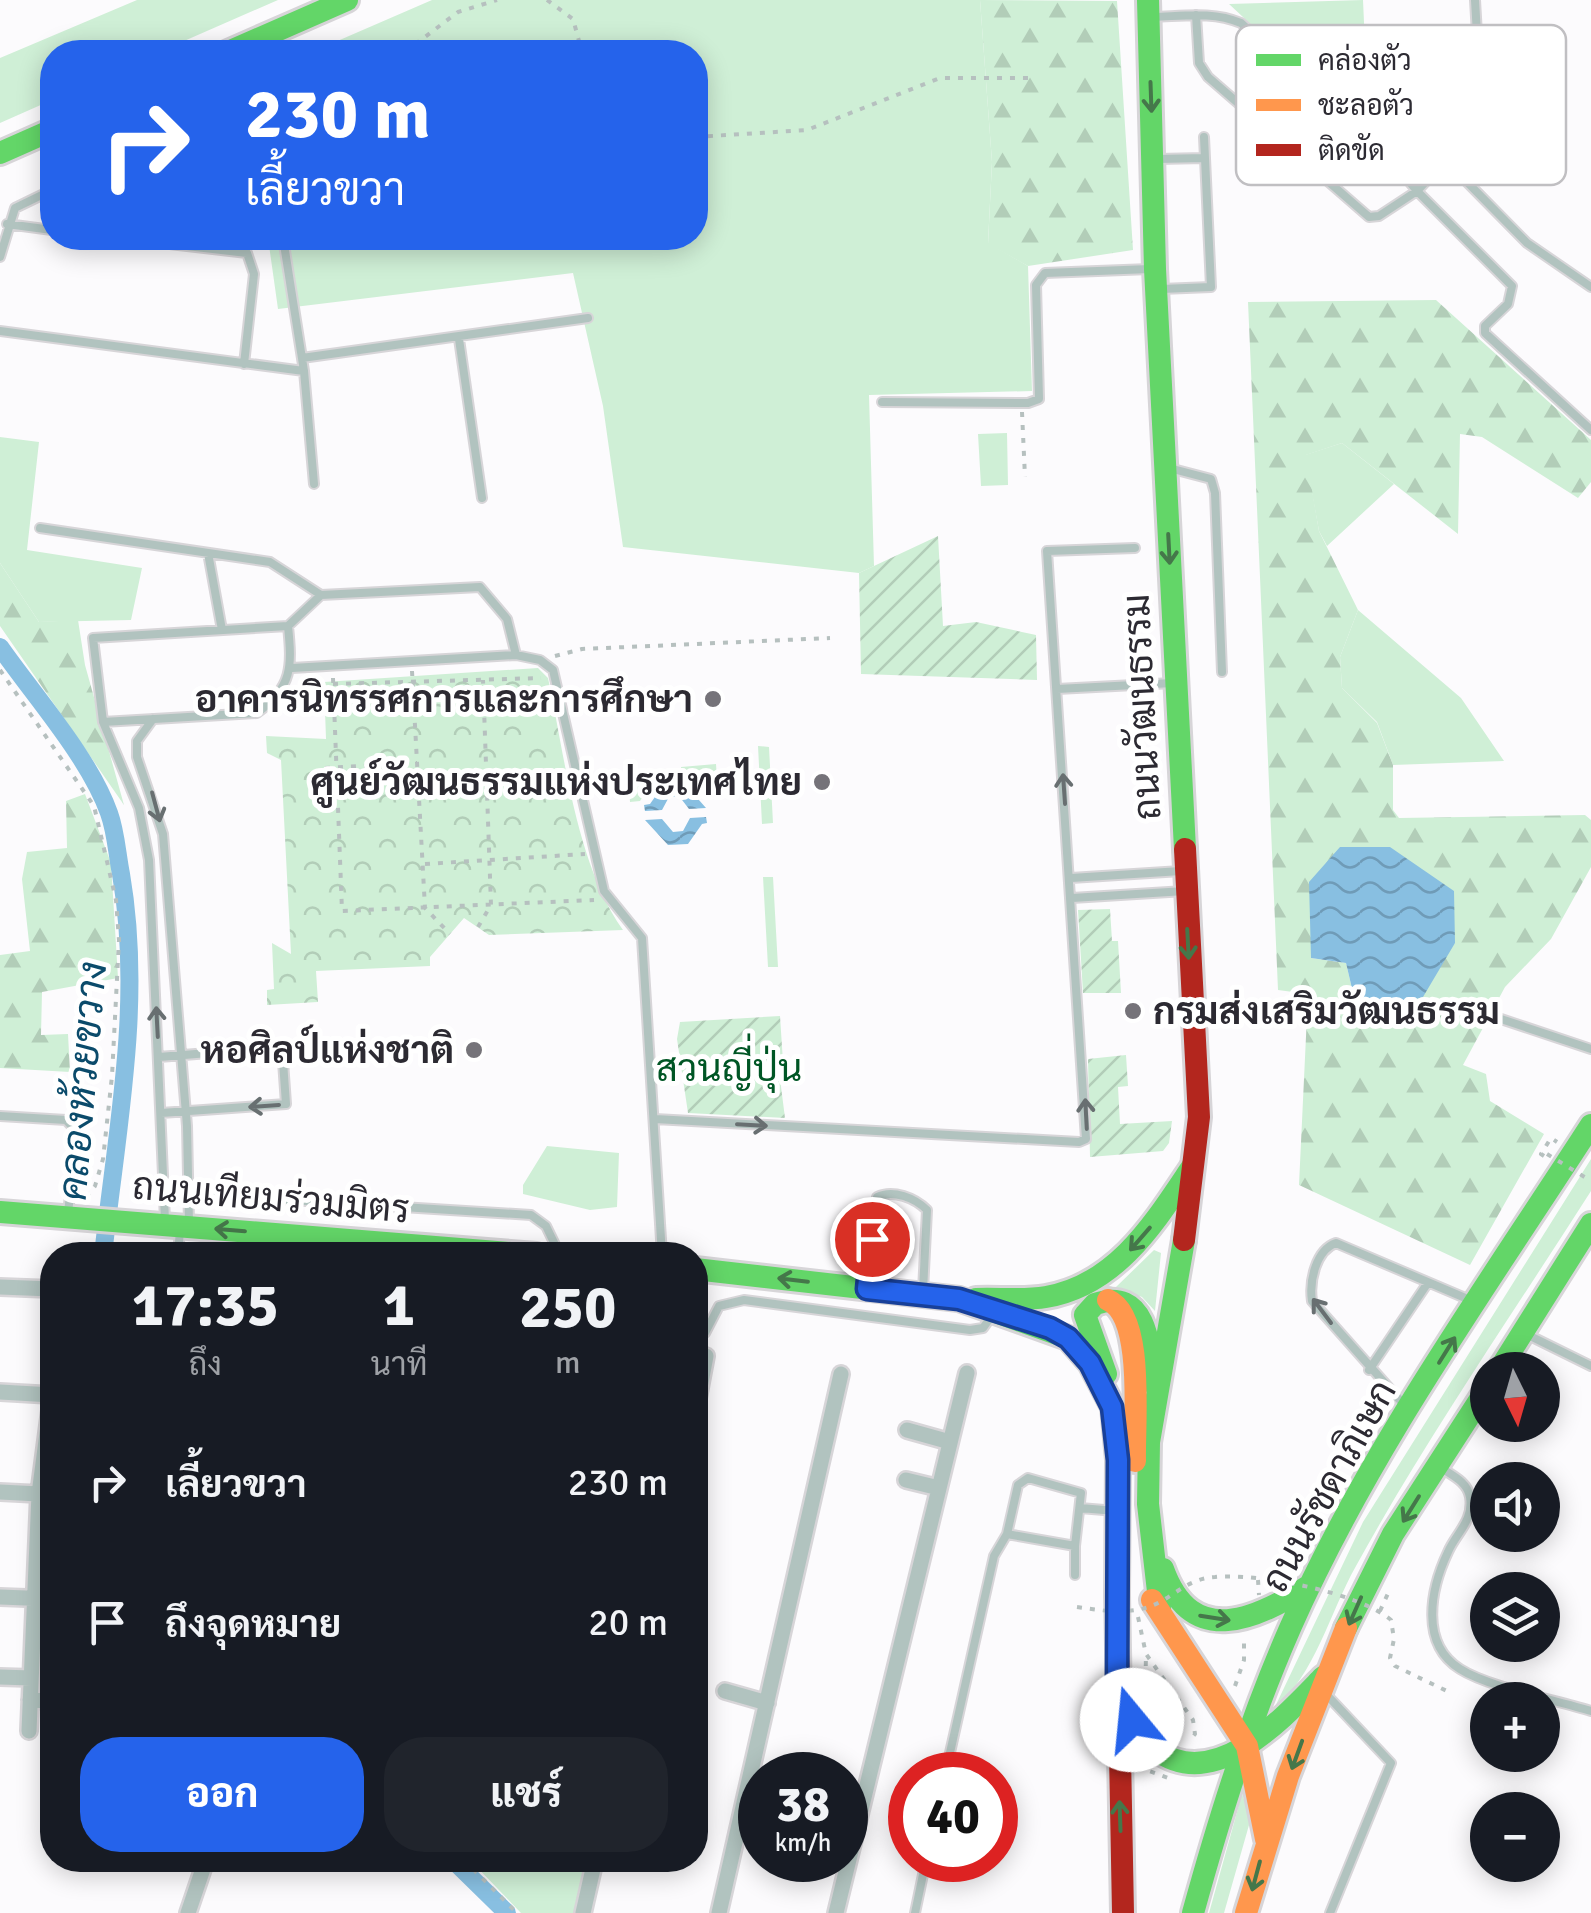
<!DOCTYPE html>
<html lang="th">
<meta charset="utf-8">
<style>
body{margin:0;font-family:Signika,Sarabun,sans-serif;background:#20242c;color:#f1f3f6;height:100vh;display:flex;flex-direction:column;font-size:38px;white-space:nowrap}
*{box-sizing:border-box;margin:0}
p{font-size:32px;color:#9ea1a6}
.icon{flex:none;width:55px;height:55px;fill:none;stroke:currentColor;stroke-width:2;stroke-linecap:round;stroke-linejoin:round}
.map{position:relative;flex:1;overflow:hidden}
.panel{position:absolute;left:40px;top:1242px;width:668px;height:630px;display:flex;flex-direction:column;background:#171b24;border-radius:40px;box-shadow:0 5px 25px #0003}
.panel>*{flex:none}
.hud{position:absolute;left:40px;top:40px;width:668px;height:210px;border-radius:40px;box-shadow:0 5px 25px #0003;background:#2563eb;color:#fff;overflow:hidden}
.needle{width:65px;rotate:175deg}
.controls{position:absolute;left:1470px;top:1352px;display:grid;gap:20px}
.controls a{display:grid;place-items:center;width:90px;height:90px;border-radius:50%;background:#171b24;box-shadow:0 5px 25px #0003;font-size:50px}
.speed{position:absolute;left:738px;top:1752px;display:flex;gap:20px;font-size:50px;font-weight:700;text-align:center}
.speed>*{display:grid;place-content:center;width:130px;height:130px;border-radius:50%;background:#171b24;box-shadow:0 5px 25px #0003;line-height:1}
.speed small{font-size:25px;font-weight:400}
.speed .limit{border:15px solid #d22;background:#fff;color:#111}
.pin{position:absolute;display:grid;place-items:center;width:85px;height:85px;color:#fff;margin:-42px;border:5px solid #fff;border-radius:50%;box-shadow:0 2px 10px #0007}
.me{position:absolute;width:110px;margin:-55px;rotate:343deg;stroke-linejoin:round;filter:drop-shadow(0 0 8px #0008)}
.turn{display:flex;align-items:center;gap:35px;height:210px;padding:0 40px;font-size:45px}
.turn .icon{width:130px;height:130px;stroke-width:2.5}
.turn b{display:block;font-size:70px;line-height:85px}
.eta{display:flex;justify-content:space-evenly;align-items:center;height:170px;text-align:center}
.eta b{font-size:60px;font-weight:800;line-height:70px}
.button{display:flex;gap:20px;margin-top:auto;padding:20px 40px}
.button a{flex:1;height:115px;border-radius:40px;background:#2563eb;color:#fff;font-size:40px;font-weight:800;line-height:115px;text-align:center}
.button a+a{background:#20242c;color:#f1f3f6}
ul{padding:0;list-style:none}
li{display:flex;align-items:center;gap:30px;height:140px;padding:0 40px}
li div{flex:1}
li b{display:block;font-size:38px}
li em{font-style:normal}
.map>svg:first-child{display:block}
</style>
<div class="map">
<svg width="1591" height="1913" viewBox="0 0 1591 1913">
<defs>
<pattern id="forest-firs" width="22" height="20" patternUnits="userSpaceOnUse" patternTransform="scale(2.5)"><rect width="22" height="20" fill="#cfefd6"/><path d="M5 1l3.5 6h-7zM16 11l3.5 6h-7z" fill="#b2cdb8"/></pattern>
<pattern id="park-crowns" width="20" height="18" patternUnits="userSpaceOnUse" patternTransform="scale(2.5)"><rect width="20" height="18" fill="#cfefd6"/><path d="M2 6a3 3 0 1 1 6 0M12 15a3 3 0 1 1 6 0" fill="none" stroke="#b2cdb8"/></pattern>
<pattern id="garden-furrows" width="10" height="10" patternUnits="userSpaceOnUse" patternTransform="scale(2.5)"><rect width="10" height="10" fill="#cfefd6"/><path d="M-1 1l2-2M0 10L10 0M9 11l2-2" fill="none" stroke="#b2cdb8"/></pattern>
<pattern id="water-waves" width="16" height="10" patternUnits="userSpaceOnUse" patternTransform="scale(2.5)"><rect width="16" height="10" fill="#88bfe1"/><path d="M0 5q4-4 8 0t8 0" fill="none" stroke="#6f9bb7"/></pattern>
</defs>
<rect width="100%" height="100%" fill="#fcfbfd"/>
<path fill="#cfefd6" d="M 137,0 L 278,0 L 159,52 L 52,52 L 52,100 L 0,123 L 0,58 Z
M 432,0 L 980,0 L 992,162 L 988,243 L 1028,266 L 1032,391 L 869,395 L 874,566 L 859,573 L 623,547 L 603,406 L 573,273 L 278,309 L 268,238 L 695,238 L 695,52 L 312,52 Z
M 1363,0 L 1369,134 L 1229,4 Z
M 1007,433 L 1008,485 L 981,486 L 978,434 Z
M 0,437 L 39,442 L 27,550 L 142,568 L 131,620 L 39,622 L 0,563 Z
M 1342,443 L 1394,484 L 1327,546 L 1319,531 L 1305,455 Z
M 1358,610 L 1461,698 L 1504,761 L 1393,765 L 1377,722 L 1342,688 L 1340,657 Z
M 758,746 L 769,747 L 773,823 L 762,824 Z
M 716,764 L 718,794 L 708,794 L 692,777 L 681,777 L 681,767 Z
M 663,770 L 664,780 L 653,781 L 640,801 L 630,802 L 628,773 Z
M 763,877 L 773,877 L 778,967 L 768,967 Z
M 547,1146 L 619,1153 L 617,1207 L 590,1210 L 523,1194 L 523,1185 Z
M 1591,1159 L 1591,1191 C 1512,1315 1427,1437 1356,1566 C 1329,1614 1316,1673 1273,1711 L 1363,1522 Z
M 1154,1250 L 1161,1253 L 1155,1311 L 1142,1297 L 1116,1287 Z
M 1242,1794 L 1251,1818 L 1224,1913 L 1209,1913 Z
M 470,1860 L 587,1860 L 574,1913 L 521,1913 Z"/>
<path fill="url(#forest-firs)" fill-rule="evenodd" d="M 980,0 L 1117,1 L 1133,250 L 1028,266 L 988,244 L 992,162 Z
M 1436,300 L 1591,440 L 1591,482 L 1578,498 L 1482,437 L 1460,434 L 1458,534 L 1342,443 L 1306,455 L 1319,531 L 1358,610 L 1340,657 L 1342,688 L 1377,723 L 1393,765 L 1393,810 L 1399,818 L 1585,815 L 1591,820 L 1591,867 L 1551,939 L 1505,987 L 1463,1065 L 1486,1074 L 1490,1101 L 1544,1134 L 1470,1265 L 1299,1185 L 1308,994 L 1278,990 L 1248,302 ZM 1455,943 L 1354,997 L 1346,963 L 1311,958 Z
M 0,563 L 39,622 L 78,620 L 85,665 L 124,805 L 0,626 Z
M 85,794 L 111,863 L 118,978 L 42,992 L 41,1035 L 68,1034 L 70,1072 L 0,1068 L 0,955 L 30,951 L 22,879 L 27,852 L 67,848 L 66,801 Z"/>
<path fill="url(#park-crowns)" d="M 538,668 L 548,678 C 565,757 576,864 623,930 L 489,935 L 464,918 L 430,957 L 430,966 L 316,971 L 318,1002 L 267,1005 L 267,990 L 274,989 L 272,943 L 291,954 L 281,760 L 267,753 L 266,736 L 326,739 L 324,682 Z"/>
<path fill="url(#garden-furrows)" d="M 938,536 L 943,626 L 976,622 L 1036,635 L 1037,680 L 861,674 L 859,573 Z
M 1110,909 L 1112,941 L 1118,941 L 1121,993 L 1083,993 L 1078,910 Z
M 780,1016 L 783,1062 L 778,1063 L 785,1118 L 688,1113 L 677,1039 L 680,1022 Z
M 1126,1055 L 1128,1086 L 1118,1087 L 1120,1124 L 1172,1121 L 1169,1143 L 1163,1151 L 1090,1157 L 1088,1059 Z"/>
<path fill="url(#water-waves)" d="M 684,783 L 706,808 L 689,809 L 679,796 L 669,797 L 662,810 L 645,811 L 644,805 L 650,804 L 664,784 Z
M 706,817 L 707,823 L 702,824 L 688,844 L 668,845 L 645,820 L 662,819 L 673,832 L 683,831 L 690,818 Z
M 1340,847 L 1390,847 L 1454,891 L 1455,943 L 1423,997 L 1394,1005 L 1354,997 L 1346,963 L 1311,958 L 1309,882 Z"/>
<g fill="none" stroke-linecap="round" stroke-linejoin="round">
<path stroke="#88bfe1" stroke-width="18" d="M 0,647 C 35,697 89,757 109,813 C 116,832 117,854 121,874 C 143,1002 117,1127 103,1255
M 453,1860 L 507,1913"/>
<g stroke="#d7d5d8" stroke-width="12">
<path id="lane" d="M 1475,0 L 1480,86
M 1154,17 C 1184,16 1213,11 1241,23 L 1393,162 L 1417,191 L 1379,216 L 1369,217 L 1208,77 L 1199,63 L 1196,15
M 1157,159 L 1205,158
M 7,224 L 52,230
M 118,238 L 247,253 L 254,274 L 244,364
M 283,238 L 304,371 L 314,484
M 0,257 L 15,208 L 52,190
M 1591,287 L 1527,243 L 1464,179 L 1448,171 L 1433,174 L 1417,191 L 1512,286 L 1508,304 L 1485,326 L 1485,333 L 1591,430
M 1161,289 L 1211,287 L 1204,137
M 0,331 L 304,371
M 459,339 L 482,498
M 302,358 L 588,318
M 882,402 L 1028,403 L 1039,399 L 1036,285 L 1045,273 L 1150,269
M 1169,468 L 1211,479 L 1215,493 L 1222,672
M 40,528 L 270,562 L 321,595
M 208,553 L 222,630
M 288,626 C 292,666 293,687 257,713 L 103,722 L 93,638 L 288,626 L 321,595 L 480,587 L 507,619 L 516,655 L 540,660 L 553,670 L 604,891 L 642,938 L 662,1255
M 292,668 L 516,655
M 1057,689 L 1173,683
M 153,719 L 137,741 L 137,757 L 163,834 L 187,1126 L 189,1224
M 103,722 L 139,808 L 149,860 L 165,1220
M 1071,878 L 1181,871
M 1072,898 L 1185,891
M 1501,1019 L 1591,1049
M 159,1057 L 282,1047 L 286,1104 L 161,1113
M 0,1116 L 66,1120 L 78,1133 L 68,1212
M 655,1119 L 1079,1142 L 1086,1139 L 1047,551 L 1135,548
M 164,1192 L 531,1215 L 546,1226 L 560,1255
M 178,1255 L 180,1230
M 867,1286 L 877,1197 C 893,1189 915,1198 927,1210 L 923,1291
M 705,1333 L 719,1306 L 744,1300 L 970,1330 L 983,1328 L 993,1314
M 1526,1334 L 1591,1366
M 1369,1370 L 1427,1284
M 1406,1407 L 1312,1301 C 1309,1281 1316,1250 1336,1243 L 1470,1300
M 1438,1466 C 1451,1475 1467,1481 1470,1497 C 1474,1521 1456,1533 1448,1552 C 1430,1590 1420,1644 1460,1669 C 1488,1687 1556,1700 1591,1711
M 1080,1508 L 1116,1511
M 1075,1546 L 1075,1575
M 1324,1692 L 1391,1763 L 1330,1913
M 945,1775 L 994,1556 L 1007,1534 L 1018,1485 L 1028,1478 L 1081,1493 L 1075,1546 L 1007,1534
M 915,1913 L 926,1860"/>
</g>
<g stroke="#d7d5d8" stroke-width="20">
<path id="street" d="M 0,1287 L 52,1289
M 0,1392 L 52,1395 L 39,1494 L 29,1731
M 695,1414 L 706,1356
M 907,1430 L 950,1442
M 906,1480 L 939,1488
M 0,1492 L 39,1494
M 0,1597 L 52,1599
M 0,1677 L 31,1678
M 725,1691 L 767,1703
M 30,1700 L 52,1701
M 188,1913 L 206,1860
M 583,1913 L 595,1860
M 719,1913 L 841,1374
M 836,1913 L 967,1373"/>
</g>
<g stroke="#d7d5d8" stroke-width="28">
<path id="fast" d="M 1148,0 L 1155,269 L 1185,849
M 228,52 L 347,0
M 0,153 L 52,130
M 0,1212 L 536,1255
M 695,1269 L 959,1299 L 1068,1338 L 1090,1363 L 1113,1407 L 1118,1460 L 1117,1595
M 976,1299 C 999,1298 1023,1301 1046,1297 C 1117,1285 1155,1222 1192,1167
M 1499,1370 L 1591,1224
M 1106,1374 L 1085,1315 L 1095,1304 C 1147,1286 1150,1347 1153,1383
M 1163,1569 C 1192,1650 1257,1619 1310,1585
M 1160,1609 L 1148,1504 L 1149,1442 L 1184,1240
M 1346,1628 L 1393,1534 L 1488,1387
M 1117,1700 C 1129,1717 1139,1737 1156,1750 C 1216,1794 1285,1716 1323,1677
M 1193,1913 C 1220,1815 1250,1719 1291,1626 C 1370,1448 1486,1288 1591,1125"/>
</g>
<g stroke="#d7d5d8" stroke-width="28">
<path id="slow" d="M 1108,1300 C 1145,1316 1134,1423 1135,1461
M 1152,1600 L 1247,1746 L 1266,1839
M 1246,1913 L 1288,1776 L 1346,1628"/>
</g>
<g stroke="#d7d5d8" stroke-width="28">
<path id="jam" d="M 1184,1240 L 1199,1117 L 1185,849
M 1117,1595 L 1123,1913"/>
</g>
<path stroke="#b6c0bf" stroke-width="4" stroke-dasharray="5 8" stroke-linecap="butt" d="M 547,0 L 573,19 L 582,52
M 405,52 L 458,12 L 497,0
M 695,137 L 807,130 L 940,78 L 1033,78
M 1022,412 L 1025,477
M 555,656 L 582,649 L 830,638
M 0,670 L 94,806 L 116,900 L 119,940 L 112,1076 L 103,1159 L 95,1186 L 85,1199
M 412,671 L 425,908 L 450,934
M 333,678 L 342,911 L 594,900
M 333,684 L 541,678
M 325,768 L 417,763
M 419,792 L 487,790
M 425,864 L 585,854
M 478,927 L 491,905 L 483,680
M 1544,1156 L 1541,1154 L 1551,1138 L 1557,1142
M 114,1255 L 115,1243
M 1258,1580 L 1259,1595
M 1380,1611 L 1390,1589
M 1138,1617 L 1146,1654 L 1193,1720 L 1195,1734 L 1190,1740
M 1235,1686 L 1244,1660 L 1244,1637
M 1145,1705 L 1146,1654
M 1138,1767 L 1171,1779
M 464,1860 L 517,1913"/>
<use href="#lane" stroke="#b1c3bf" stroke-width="8"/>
<use href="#street" stroke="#b1c3bf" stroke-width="15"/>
<use href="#fast" stroke="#63d668" stroke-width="22"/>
<use href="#slow" stroke="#ff974d" stroke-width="22"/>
<use href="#jam" stroke="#b3261e" stroke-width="22"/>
<path stroke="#b6c0bf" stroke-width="4" stroke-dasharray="5 8" stroke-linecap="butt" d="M 1547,1154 L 1591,1181
M 1077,1607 C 1105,1611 1134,1616 1160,1602 C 1178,1592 1192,1578 1215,1577 C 1259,1573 1357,1592 1391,1620 L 1394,1639 L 1390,1658 L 1395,1666 L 1451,1693"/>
</g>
<defs><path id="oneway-shaft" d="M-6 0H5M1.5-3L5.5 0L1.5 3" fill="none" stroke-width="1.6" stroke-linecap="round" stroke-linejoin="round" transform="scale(2.5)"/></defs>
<g stroke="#45774a">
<use href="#oneway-shaft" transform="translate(1151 97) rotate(88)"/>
<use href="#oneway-shaft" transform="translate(1169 549) rotate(87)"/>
<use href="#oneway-shaft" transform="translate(1188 944) rotate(87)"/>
<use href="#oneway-shaft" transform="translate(230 1230) rotate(-175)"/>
<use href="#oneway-shaft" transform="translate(1140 1239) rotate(131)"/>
<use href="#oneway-shaft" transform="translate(793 1280) rotate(-173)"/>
<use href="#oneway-shaft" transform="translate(1447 1350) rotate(-58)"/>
<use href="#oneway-shaft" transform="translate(1411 1509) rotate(122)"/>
<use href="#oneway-shaft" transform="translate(1355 1611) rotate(114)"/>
<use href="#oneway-shaft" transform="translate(1215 1618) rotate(9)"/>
<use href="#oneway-shaft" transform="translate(1297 1755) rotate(110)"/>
<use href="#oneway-shaft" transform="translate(1120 1816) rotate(-92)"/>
<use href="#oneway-shaft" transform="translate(1256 1876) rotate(105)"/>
</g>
<g stroke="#686f71">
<use href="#oneway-shaft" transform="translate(1064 789) rotate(-94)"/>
<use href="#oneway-shaft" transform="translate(156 807) rotate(75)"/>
<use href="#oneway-shaft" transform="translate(157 1022) rotate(-93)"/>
<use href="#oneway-shaft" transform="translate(264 1106) rotate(176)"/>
<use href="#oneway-shaft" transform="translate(1086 1114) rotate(-93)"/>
<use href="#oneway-shaft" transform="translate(752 1125) rotate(3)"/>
<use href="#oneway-shaft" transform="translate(1322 1311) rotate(-127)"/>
</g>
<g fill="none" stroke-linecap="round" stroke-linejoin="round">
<g stroke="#184099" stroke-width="25">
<path id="route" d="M 872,1239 L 867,1289 L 959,1299 L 1050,1328 L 1068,1338 L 1090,1363 L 1112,1407 L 1118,1460 L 1117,1700 L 1132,1720"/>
</g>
<use href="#route" stroke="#2563eb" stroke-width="18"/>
</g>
<g fill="#757379" stroke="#fff" stroke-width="4">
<circle cx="713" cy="699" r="10"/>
<circle cx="822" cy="782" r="10"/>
<circle cx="1133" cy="1011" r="10"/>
<circle cx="474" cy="1050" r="10"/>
</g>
<g text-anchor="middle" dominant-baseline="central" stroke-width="10" stroke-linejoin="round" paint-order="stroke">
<g font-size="38" font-weight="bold" fill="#2c2a32" stroke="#fff" text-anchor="end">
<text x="693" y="699">อาคารนิทรรศการและการศึกษา</text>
<text x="802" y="782">ศูนย์วัฒนธรรมแห่งประเทศไทย</text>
<text x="1153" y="1011" text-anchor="start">กรมส่งเสริมวัฒนธรรม</text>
<text x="454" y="1050">หอศิลป์แห่งชาติ</text>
</g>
<g font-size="38" fill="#2c2a32" stroke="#fff">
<text transform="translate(1142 707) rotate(-93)">ถนนวัฒนธรรม</text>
<text transform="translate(271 1198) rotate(5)">ถนนเทียมร่วมมิตร</text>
<text transform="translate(1329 1486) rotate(-61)">ถนนรัชดาภิเษก</text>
</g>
<g font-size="38" fill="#005625" stroke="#fff">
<text x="729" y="1068">สวนญี่ปุ่น</text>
</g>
<g font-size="40" font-style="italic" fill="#0b4b6b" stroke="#fff">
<text transform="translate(83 1081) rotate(-85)">คลองห้วยขวาง</text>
</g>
</g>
<rect x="1236" y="25" width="330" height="160" rx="15" fill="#fff" stroke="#c0bfc2" stroke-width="2.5"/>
<rect x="1256" y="54" width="45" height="12" fill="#63d668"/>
<rect x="1256" y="99" width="45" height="12" fill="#ff974d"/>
<rect x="1256" y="144" width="45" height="12" fill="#b3261e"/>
<g font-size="28" fill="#2c2a32">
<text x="1318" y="70">คล่องตัว</text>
<text x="1318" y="115">ชะลอตัว</text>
<text x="1318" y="160">ติดขัด</text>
</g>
</svg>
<div class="controls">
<a><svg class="needle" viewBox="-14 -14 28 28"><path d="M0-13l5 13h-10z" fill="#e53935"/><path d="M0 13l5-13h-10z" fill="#9ea1a6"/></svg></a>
<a><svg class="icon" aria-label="sound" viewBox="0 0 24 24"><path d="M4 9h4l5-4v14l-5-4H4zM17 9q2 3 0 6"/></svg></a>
<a><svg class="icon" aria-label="layers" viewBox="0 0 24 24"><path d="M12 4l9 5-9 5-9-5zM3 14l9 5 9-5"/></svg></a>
<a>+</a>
<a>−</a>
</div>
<div class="speed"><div>38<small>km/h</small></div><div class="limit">40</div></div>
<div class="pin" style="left:872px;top:1239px;background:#d93025"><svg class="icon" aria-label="arrive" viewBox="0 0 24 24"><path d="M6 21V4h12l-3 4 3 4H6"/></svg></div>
<svg class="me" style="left:1132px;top:1720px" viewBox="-20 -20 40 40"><circle r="19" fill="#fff"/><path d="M0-13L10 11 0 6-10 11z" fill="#2563eb"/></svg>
<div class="hud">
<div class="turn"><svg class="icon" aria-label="right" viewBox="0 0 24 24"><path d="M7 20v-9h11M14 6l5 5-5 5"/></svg><div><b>230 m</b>เลี้ยวขวา</div></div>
</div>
<section class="panel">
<div class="eta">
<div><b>17:35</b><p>ถึง</p></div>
<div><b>1</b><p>นาที</p></div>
<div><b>250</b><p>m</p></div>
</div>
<ul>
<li><svg class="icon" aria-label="right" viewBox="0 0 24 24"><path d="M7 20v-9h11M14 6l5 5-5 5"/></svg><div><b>เลี้ยวขวา</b></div><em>230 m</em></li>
<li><svg class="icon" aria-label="arrive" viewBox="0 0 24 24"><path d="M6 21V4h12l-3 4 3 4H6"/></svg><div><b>ถึงจุดหมาย</b></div><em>20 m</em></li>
</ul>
<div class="button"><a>ออก</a><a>แชร์</a></div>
</section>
</div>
